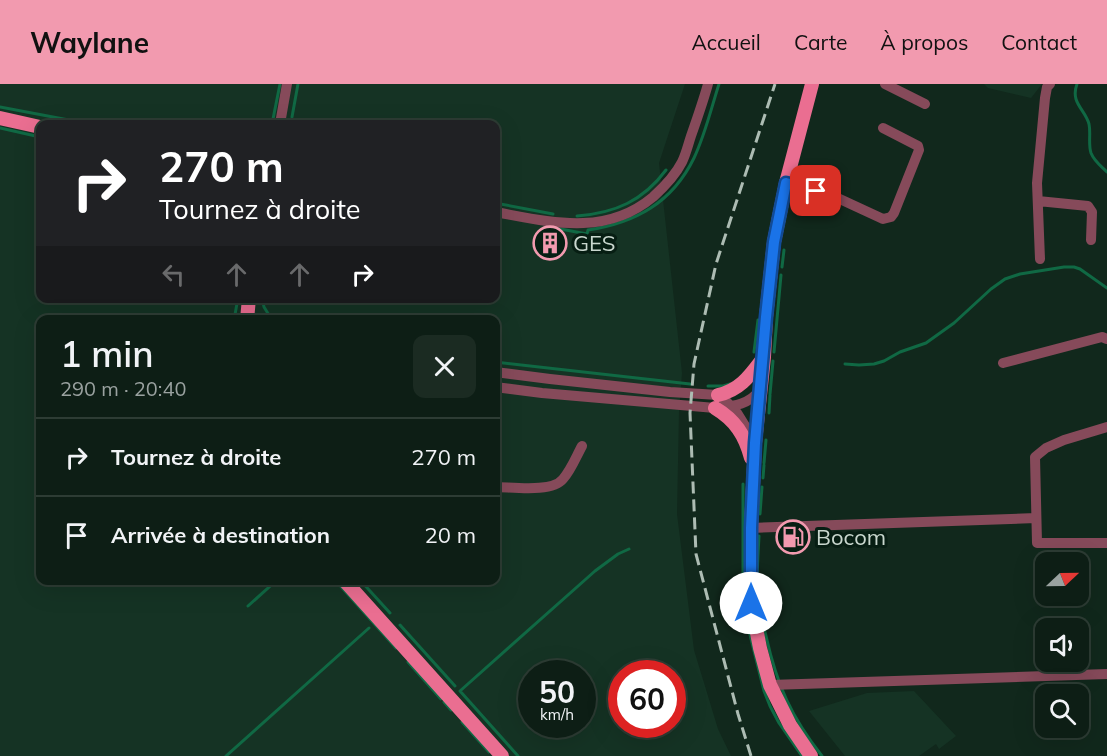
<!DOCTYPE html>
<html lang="fr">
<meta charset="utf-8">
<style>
body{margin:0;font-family:Mulish,sans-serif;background:#1b2b22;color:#f1f3f6;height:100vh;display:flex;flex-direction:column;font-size:22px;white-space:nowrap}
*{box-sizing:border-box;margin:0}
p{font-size:20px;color:#9aa2a0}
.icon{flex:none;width:33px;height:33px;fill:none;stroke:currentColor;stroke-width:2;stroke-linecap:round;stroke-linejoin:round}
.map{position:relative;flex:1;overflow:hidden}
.panel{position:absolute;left:36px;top:231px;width:464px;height:270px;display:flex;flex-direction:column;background:#0d1e15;border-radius:12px;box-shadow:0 6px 24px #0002,0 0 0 2px #2d3c34}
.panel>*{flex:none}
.hud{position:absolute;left:36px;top:36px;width:464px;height:183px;border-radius:12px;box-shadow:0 6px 24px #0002,0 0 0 2px #2d3c34;background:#202124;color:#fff;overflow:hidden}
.needle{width:39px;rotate:68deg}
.tools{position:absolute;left:1035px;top:468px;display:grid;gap:12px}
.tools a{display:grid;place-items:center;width:54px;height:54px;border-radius:12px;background:#0d1e15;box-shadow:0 6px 24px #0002,0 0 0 2px #2d3c34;font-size:30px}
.speed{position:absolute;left:518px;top:576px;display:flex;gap:12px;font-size:30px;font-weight:700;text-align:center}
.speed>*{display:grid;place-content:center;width:78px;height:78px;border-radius:50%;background:#0d1e15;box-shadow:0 6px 24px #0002,0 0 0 2px #2d3c34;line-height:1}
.speed small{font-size:15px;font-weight:400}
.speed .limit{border:9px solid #d22;background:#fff;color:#111}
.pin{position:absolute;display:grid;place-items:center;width:51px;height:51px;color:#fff;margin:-26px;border-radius:12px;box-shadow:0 3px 9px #0006}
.me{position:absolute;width:66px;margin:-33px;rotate:0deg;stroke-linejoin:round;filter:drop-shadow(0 0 4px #0008)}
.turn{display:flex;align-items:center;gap:21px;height:126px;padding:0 24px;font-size:27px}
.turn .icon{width:78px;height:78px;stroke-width:2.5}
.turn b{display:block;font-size:42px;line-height:51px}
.lanes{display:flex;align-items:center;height:57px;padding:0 24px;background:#0003;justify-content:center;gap:30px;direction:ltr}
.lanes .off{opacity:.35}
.round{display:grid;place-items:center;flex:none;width:63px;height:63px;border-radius:12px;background:#1b2b22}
.overview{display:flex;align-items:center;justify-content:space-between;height:102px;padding:0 24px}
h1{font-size:36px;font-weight:600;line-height:45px}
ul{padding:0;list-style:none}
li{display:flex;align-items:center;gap:18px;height:78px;padding:0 24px;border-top:2px solid #2d3c34}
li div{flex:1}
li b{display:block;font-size:22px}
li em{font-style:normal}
header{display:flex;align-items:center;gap:36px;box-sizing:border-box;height:84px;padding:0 30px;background:#f29aaf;color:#111}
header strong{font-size:28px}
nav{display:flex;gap:33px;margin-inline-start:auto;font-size:21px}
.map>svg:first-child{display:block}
</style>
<header>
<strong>Waylane</strong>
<nav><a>Accueil</a><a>Carte</a><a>À propos</a><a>Contact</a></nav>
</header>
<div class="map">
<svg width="1107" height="672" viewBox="0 0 1107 672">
<rect width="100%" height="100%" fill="#11281c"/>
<path fill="#153324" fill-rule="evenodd" d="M 0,0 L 685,0 L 659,79 L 682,289 L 679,328 L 677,430 L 694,566 L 718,645 L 731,672 L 0,672 ZM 40,40 L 495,40 L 495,214 L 40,214 ZM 40,236 L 495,236 L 495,496 L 40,496 ZM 531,590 L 582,590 L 582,640 L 531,640 ZM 621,590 L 672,590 L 672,640 L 621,640 Z
M 984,0 L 1042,0 L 1031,14 L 988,4 Z
M 914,607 L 956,652 L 939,665 L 936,660 L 919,672 L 845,672 L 809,627 L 867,609 Z"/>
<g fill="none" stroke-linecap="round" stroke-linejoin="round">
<path stroke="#106944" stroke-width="3" d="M 1077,0 C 1070,19 1085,25 1089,40 C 1091,49 1088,60 1091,69 C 1094,77 1101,82 1107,88
M 0,23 L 90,40
M 292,33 L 298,0
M 272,40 L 280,0
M 0,44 L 40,53
M 495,119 L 553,130
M 577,132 C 615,129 643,117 666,86
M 550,143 L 587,150 L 588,146 C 635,139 672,119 694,74 C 705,51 711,25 719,0
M 782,183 L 784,166
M 262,214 L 264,223 L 272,236
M 234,236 L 238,214
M 754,268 L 758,236
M 774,268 L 781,191
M 495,278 L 690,300
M 845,280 L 859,281 L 874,280 L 884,277 L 900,268 L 926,259 L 954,239 L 991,205 L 1005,195 L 1020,190 L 1064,183 L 1074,183 L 1080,185 L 1107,204
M 708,302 L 723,302 L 730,300
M 770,310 L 773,277
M 769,329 L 770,311
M 764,379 L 766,356
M 763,394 L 764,381
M 743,400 L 743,510 L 750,551 L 764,607 L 770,622 L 779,639 L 802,672
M 760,430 L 762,403
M 759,452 C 758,473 756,495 758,516 C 760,528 763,541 766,552 C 777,601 791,633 822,672
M 335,496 L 396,564
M 360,496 L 390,529
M 248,522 L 277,496
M 400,541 L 455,602
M 408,578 L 441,615
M 444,618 L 451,626
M 462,638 L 489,668
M 226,672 L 369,544
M 518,672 L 460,607 L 595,487 L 618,470 L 629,465"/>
<path stroke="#864a5a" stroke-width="10" d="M 885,0 L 925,20
M 280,40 L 287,0
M 786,99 L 829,110 L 883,135 L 891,133 L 894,129 L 919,66 L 918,62 L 883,44
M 1038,117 L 1088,122 L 1092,128 L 1091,156
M 495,128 C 550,138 605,153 653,113 C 664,103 675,92 682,78 C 686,70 688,61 691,52 C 697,35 703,18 708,0
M 1040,175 L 1037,99 L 1045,14 L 1047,3 L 1050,0
M 1003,279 L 1102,253 L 1107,255
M 495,288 L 550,295 L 670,308 L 718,311 L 725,316 L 737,329 L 755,358
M 495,303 L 542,309 L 715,324 C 734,322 749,321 761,305
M 1107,343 L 1064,356 L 1046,364 L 1035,373 L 1037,459 L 1107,459
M 495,403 C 512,403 552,409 563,395 C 571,386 576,373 582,362
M 751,444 L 1036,434
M 770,601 L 1107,590"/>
<path stroke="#ea6e91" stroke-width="14" d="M 0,34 L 40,43
M 247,236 L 249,214
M 718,311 C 741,306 751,290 764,273
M 715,324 C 735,336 745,351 751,374
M 344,496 L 502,672
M 811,672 L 790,641 L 770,601 L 760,564 L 751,519 L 751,444 L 755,359 L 764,273 L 766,233 L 774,158 L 786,99 L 812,0"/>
<path stroke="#adbcb3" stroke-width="3" stroke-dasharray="12 6" stroke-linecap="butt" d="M 751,672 L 738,630 L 696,470 L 690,329 L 694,280 L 716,180 L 775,0"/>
</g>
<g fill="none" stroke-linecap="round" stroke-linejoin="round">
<g stroke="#114b97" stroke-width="15">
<path id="route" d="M 751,519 L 751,444 L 755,359 L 766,233 L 774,158 L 786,99 L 816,107"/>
</g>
<use href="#route" stroke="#1a73e8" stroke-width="10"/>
</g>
<defs>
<g id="building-ring" transform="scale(1.725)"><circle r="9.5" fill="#071e13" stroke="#f29aaf" stroke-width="1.5"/><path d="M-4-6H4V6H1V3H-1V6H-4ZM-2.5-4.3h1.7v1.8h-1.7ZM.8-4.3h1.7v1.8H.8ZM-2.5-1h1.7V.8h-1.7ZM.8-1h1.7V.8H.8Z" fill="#f29aaf"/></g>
<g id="fuel-ring" transform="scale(1.725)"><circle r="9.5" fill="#071e13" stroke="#f29aaf" stroke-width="1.5"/><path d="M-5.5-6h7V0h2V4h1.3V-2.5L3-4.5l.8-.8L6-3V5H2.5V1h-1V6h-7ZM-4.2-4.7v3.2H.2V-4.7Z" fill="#f29aaf"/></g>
</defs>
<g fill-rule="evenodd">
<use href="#building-ring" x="550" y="159"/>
<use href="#fuel-ring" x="793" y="453"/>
</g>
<g text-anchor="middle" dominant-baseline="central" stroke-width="6" stroke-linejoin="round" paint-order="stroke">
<g font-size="22" fill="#c9d7ce" stroke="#071e13" text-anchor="start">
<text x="573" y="159">GES</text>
<text x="816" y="453">Bocom</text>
</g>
</g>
</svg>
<div class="tools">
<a><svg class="needle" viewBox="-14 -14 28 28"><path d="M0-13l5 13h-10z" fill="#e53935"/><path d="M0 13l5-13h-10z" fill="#9aa2a0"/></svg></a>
<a><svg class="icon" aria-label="sound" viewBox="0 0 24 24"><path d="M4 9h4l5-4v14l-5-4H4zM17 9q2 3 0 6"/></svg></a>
<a><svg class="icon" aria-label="search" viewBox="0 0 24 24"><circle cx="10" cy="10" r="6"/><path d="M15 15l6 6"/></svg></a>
</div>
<div class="speed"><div>50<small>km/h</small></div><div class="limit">60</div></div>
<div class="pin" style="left:816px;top:107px;background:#d93025"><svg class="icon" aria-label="arrive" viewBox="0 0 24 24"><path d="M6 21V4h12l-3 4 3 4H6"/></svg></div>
<svg class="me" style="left:751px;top:519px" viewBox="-20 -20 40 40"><circle r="19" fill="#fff"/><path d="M0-13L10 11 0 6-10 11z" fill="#1a73e8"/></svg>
<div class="hud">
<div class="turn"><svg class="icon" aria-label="right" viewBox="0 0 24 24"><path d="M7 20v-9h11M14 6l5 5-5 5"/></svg><div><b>270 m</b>Tournez à droite</div></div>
<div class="lanes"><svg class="icon off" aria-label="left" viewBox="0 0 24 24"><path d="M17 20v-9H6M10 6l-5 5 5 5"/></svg><svg class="icon off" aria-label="ahead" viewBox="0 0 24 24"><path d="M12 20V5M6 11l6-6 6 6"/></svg><svg class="icon off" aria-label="ahead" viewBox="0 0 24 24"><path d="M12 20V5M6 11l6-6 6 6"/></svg><svg class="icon" aria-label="right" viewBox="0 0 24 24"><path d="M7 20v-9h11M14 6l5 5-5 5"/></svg></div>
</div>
<section class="panel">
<div class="overview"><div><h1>1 min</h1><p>290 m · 20:40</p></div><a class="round"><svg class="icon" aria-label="close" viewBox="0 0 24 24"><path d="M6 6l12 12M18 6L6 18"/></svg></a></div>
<ul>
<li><svg class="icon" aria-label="right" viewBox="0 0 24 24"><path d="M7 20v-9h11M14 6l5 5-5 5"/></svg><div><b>Tournez à droite</b></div><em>270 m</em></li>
<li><svg class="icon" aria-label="arrive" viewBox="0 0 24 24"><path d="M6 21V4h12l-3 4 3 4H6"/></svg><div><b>Arrivée à destination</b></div><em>20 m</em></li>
</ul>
</section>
</div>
